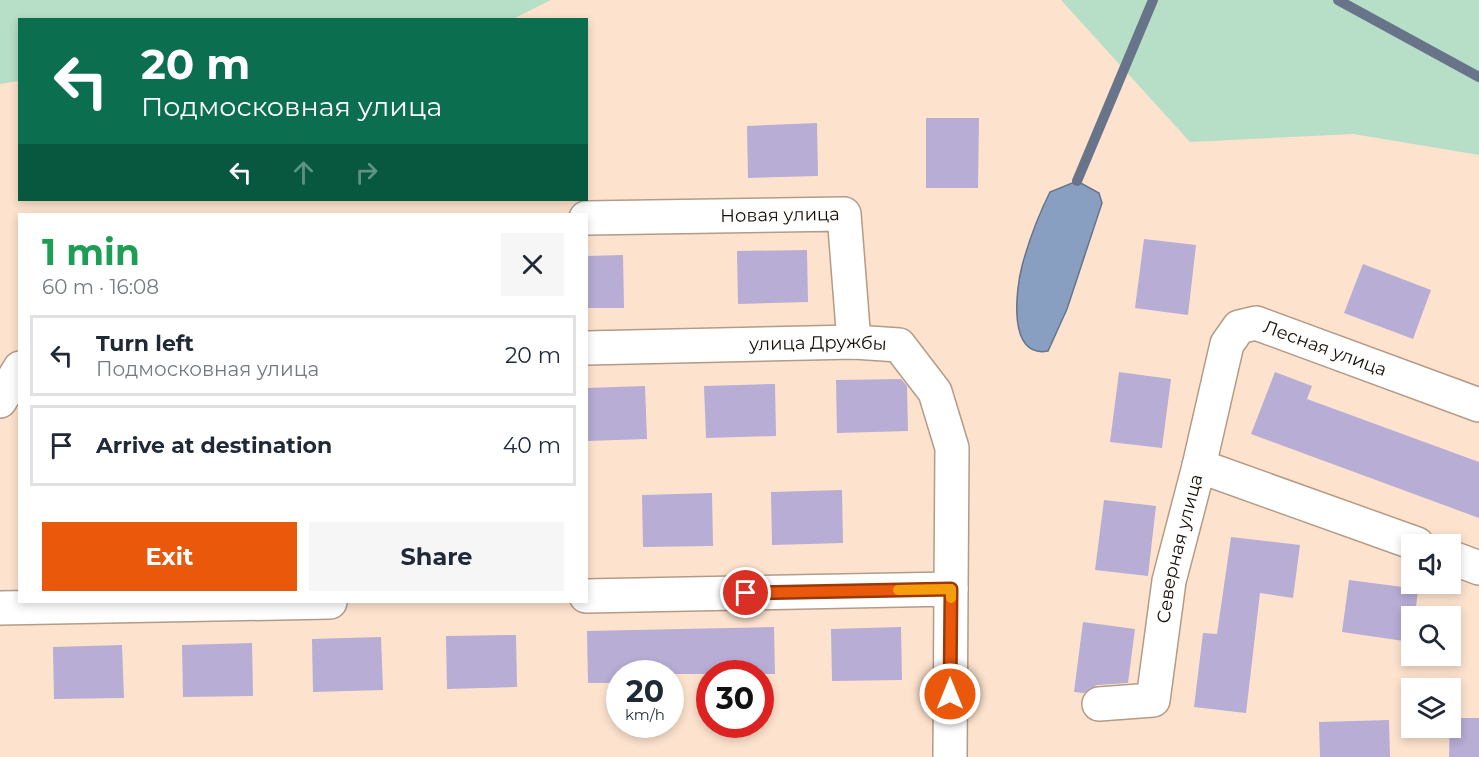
<!DOCTYPE html>
<meta charset="utf-8">
<style>
body{margin:0;font-family:Montserrat,sans-serif;background:#f6f6f7;color:#1f2937;height:100vh;display:flex;flex-direction:column;font-size:22px;white-space:nowrap}
*{box-sizing:border-box;margin:0}
p{font-size:20px;color:#747a83}
.icon{flex:none;width:33px;height:33px;fill:none;stroke:currentColor;stroke-width:2;stroke-linecap:round;stroke-linejoin:round}
.map{position:relative;flex:1;overflow:hidden}
.details{position:absolute;left:18px;top:213px;width:570px;height:390px;display:flex;flex-direction:column;background:#fff;border-radius:0px;box-shadow:0 3px 9px #0003}
.details>*{flex:none}
.banner{position:absolute;left:18px;top:18px;width:570px;height:183px;border-radius:0px;box-shadow:0 3px 9px #0003;background:#0b6e4f;color:#fff;overflow:hidden}
.tools{position:absolute;left:1401px;top:534px;display:grid;gap:12px}
.tools a{display:grid;place-items:center;width:60px;height:60px;border-radius:0px;background:#fff;box-shadow:0 3px 9px #0003;font-size:30px}
.speed{position:absolute;left:606px;top:660px;display:flex;gap:12px;font-size:30px;font-weight:700;text-align:center}
.speed>*{display:grid;place-content:center;width:78px;height:78px;border-radius:50%;background:#fff;box-shadow:0 3px 9px #0003;line-height:1}
.speed small{font-size:15px;font-weight:400}
.speed .limit{border:9px solid #d22;background:#fff;color:#111}
.pin{position:absolute;display:grid;place-items:center;width:51px;height:51px;color:#fff;margin:-26px;border:3px solid #fff;border-radius:50%;box-shadow:0 2px 6px #0007}
.me{position:absolute;width:66px;margin:-33px;rotate:0deg;stroke-linejoin:round;filter:drop-shadow(0 0 4px #0008)}
.turn{display:flex;align-items:center;gap:21px;height:126px;padding:0 24px;font-size:27px}
.turn .icon{width:78px;height:78px;stroke-width:2.5}
.turn b{display:block;font-size:42px;line-height:51px}
.lanes{display:flex;align-items:center;height:57px;padding:0 24px;background:#0003;justify-content:center;gap:30px;direction:ltr}
.lanes .off{opacity:.35}
.round{display:grid;place-items:center;flex:none;width:63px;height:63px;border-radius:0px;background:#f6f6f7}
.overview{display:flex;align-items:center;justify-content:space-between;height:102px;padding:0 24px}
h1{font-size:36px;font-weight:700;line-height:45px;color:#1e9e55}
.primary-button{display:flex;gap:12px;margin-top:auto;padding:12px 24px}
.primary-button a{flex:1;height:69px;border-radius:0px;background:#ea580c;color:#fff;font-size:24px;font-weight:700;line-height:69px;text-align:center}
.primary-button a+a{background:#f6f6f7;color:#1f2937}
ul{padding:0;list-style:none}
li{display:flex;align-items:center;gap:18px;height:81px;margin:0 12px 9px;padding:0 12px;border:3px solid #e0e1e3;border-radius:0px}
li div{flex:1}
li b{display:block;font-size:22px}
li em{font-style:normal}
.map>svg:first-child{display:block}
</style>
<div class="map">
<svg width="1479" height="757" viewBox="0 0 1479 757">
<rect width="100%" height="100%" fill="#fde3ce"/>
<path fill="#b7dec7" d="M 0,0 L 551,0 L 511,20 L 20,20 L 19,81 L 0,84 Z
M 1061,0 L 1479,0 L 1479,155 L 1353,134 L 1190,142 Z"/>
<path fill="#899fc2" stroke="#67748a" stroke-width="1.5" d="M 1077,181 L 1099,193 L 1102,203 L 1067,309 L 1048,351 C 1007,359 1016,289 1022,266 C 1029,240 1038,216 1050,192 Z"/>
<g fill="none" stroke-linecap="round" stroke-linejoin="round">
<path stroke="#67748a" stroke-width="10" d="M 1338,0 L 1479,77
M 1077,181 L 1153,0"/>
</g>
<path fill="#b7add5" d="M 926,118 L 979,118 L 978,188 L 926,188 Z
M 817,123 L 818,176 L 748,178 L 747,126 Z
M 1144,239 L 1196,245 L 1188,315 L 1135,308 Z
M 807,250 L 808,302 L 738,304 L 737,251 Z
M 623,255 L 624,308 L 586,308 L 586,256 Z
M 1363,264 L 1431,290 L 1413,339 L 1344,313 Z
M 1119,372 L 1171,379 L 1162,448 L 1110,442 Z
M 1275,372 L 1312,386 L 1307,399 L 1479,462 L 1479,518 L 1251,434 Z
M 901,379 L 907,386 L 908,431 L 837,433 L 836,380 Z
M 775,384 L 776,436 L 706,438 L 704,386 Z
M 645,386 L 647,439 L 586,441 L 586,388 Z
M 842,490 L 843,543 L 772,545 L 771,492 Z
M 712,493 L 713,546 L 643,547 L 642,495 Z
M 1104,500 L 1156,506 L 1148,576 L 1095,570 Z
M 1231,537 L 1300,545 L 1293,598 L 1260,593 L 1246,713 L 1194,707 L 1203,633 L 1217,634 Z
M 1349,580 L 1418,589 L 1415,616 L 1412,616 L 1411,642 L 1342,632 Z
M 1083,622 L 1135,629 L 1128,683 L 1097,685 L 1084,693 L 1074,692 Z
M 774,627 L 775,674 L 620,674 L 620,683 L 588,683 L 587,631 Z
M 901,627 L 902,680 L 832,681 L 831,629 Z
M 516,635 L 517,687 L 447,689 L 446,636 Z
M 381,637 L 383,690 L 313,692 L 312,639 Z
M 252,643 L 253,696 L 183,697 L 182,645 Z
M 122,645 L 124,698 L 54,699 L 53,647 Z
M 1450,718 L 1479,718 L 1479,757 L 1449,757 Z
M 1389,720 L 1390,757 L 1320,757 L 1319,722 Z"/>
<g fill="none" stroke-linecap="round" stroke-linejoin="round">
<g stroke="#b39b87" stroke-width="36">
<g id="minor">
<path id="s1" d="M 586,218 L 844,214 L 854,342"/>
<path id="s2" d="M 586,348 L 854,342 L 899,345 L 935,392 L 952,448 L 951,589"/>
<path d="M 0,401 L 20,368"/>
<path id="s3" d="M 1199,466 L 1227,344 L 1239,327 L 1256,323 L 1479,405"/>
<path d="M 1450,557 L 1479,568"/>
<path d="M 586,596 L 951,589 L 950,757"/>
<path d="M 0,608 L 330,602"/>
<path id="s4" d="M 1099,704 L 1153,700 L 1169,581 L 1199,466 L 1417,544"/>
</g>
</g>
<use href="#minor" stroke="#fff" stroke-width="33"/>
</g>
<g fill="none" stroke-linecap="round" stroke-linejoin="round">
<g stroke="#983908" stroke-width="15">
<path id="route" d="M 746,593 L 951,589 L 950,694"/>
</g>
<use href="#route" stroke="#ea580c" stroke-width="10"/>
<path stroke="#f59e0b" stroke-width="10" d="M 898,590 L 951,589 L 951,598"/>
</g>
<g text-anchor="middle" dominant-baseline="central" stroke-width="5" stroke-linejoin="round" paint-order="stroke">
<g font-size="18" fill="#170f07" stroke="#fef4eb">
<text stroke="none"><textPath href="#s1" startOffset="194">Новая улица</textPath></text>
<text stroke="none"><textPath href="#s2" startOffset="232">улица Дружбы</textPath></text>
<text stroke="none"><textPath href="#s3" startOffset="237">Лесная улица</textPath></text>
<text stroke="none"><textPath href="#s4" startOffset="208">Северная улица</textPath></text>
</g>
</g>
</svg>
<div class="tools">
<a><svg class="icon" aria-label="sound" viewBox="0 0 24 24"><path d="M4 9h4l5-4v14l-5-4H4zM17 9q2 3 0 6"/></svg></a>
<a><svg class="icon" aria-label="search" viewBox="0 0 24 24"><circle cx="10" cy="10" r="6"/><path d="M15 15l6 6"/></svg></a>
<a><svg class="icon" aria-label="layers" viewBox="0 0 24 24"><path d="M12 4l9 5-9 5-9-5zM3 14l9 5 9-5"/></svg></a>
</div>
<div class="speed"><div>20<small>km/h</small></div><div class="limit">30</div></div>
<div class="pin" style="left:746px;top:593px;background:#d93025"><svg class="icon" aria-label="arrive" viewBox="0 0 24 24"><path d="M6 21V4h12l-3 4 3 4H6"/></svg></div>
<svg class="me" style="left:950px;top:694px" viewBox="-20 -20 40 40"><circle r="17" fill="#ea580c" stroke="#fff" stroke-width="3"/><path d="M0-11L8 9 0 5-8 9z" fill="#fff"/></svg>
<div class="banner">
<div class="turn"><svg class="icon" aria-label="left" viewBox="0 0 24 24"><path d="M17 20v-9H6M10 6l-5 5 5 5"/></svg><div><b>20 m</b>Подмосковная улица</div></div>
<div class="lanes"><svg class="icon" aria-label="left" viewBox="0 0 24 24"><path d="M17 20v-9H6M10 6l-5 5 5 5"/></svg><svg class="icon off" aria-label="ahead" viewBox="0 0 24 24"><path d="M12 20V5M6 11l6-6 6 6"/></svg><svg class="icon off" aria-label="right" viewBox="0 0 24 24"><path d="M7 20v-9h11M14 6l5 5-5 5"/></svg></div>
</div>
<section class="details">
<div class="overview"><div><h1>1 min</h1><p>60 m · 16:08</p></div><a class="round"><svg class="icon" aria-label="close" viewBox="0 0 24 24"><path d="M6 6l12 12M18 6L6 18"/></svg></a></div>
<ul>
<li><svg class="icon" aria-label="left" viewBox="0 0 24 24"><path d="M17 20v-9H6M10 6l-5 5 5 5"/></svg><div><b>Turn left</b><p>Подмосковная улица</p></div><em>20 m</em></li>
<li><svg class="icon" aria-label="arrive" viewBox="0 0 24 24"><path d="M6 21V4h12l-3 4 3 4H6"/></svg><div><b>Arrive at destination</b></div><em>40 m</em></li>
</ul>
<div class="primary-button"><a>Exit</a><a>Share</a></div>
</section>
</div>
